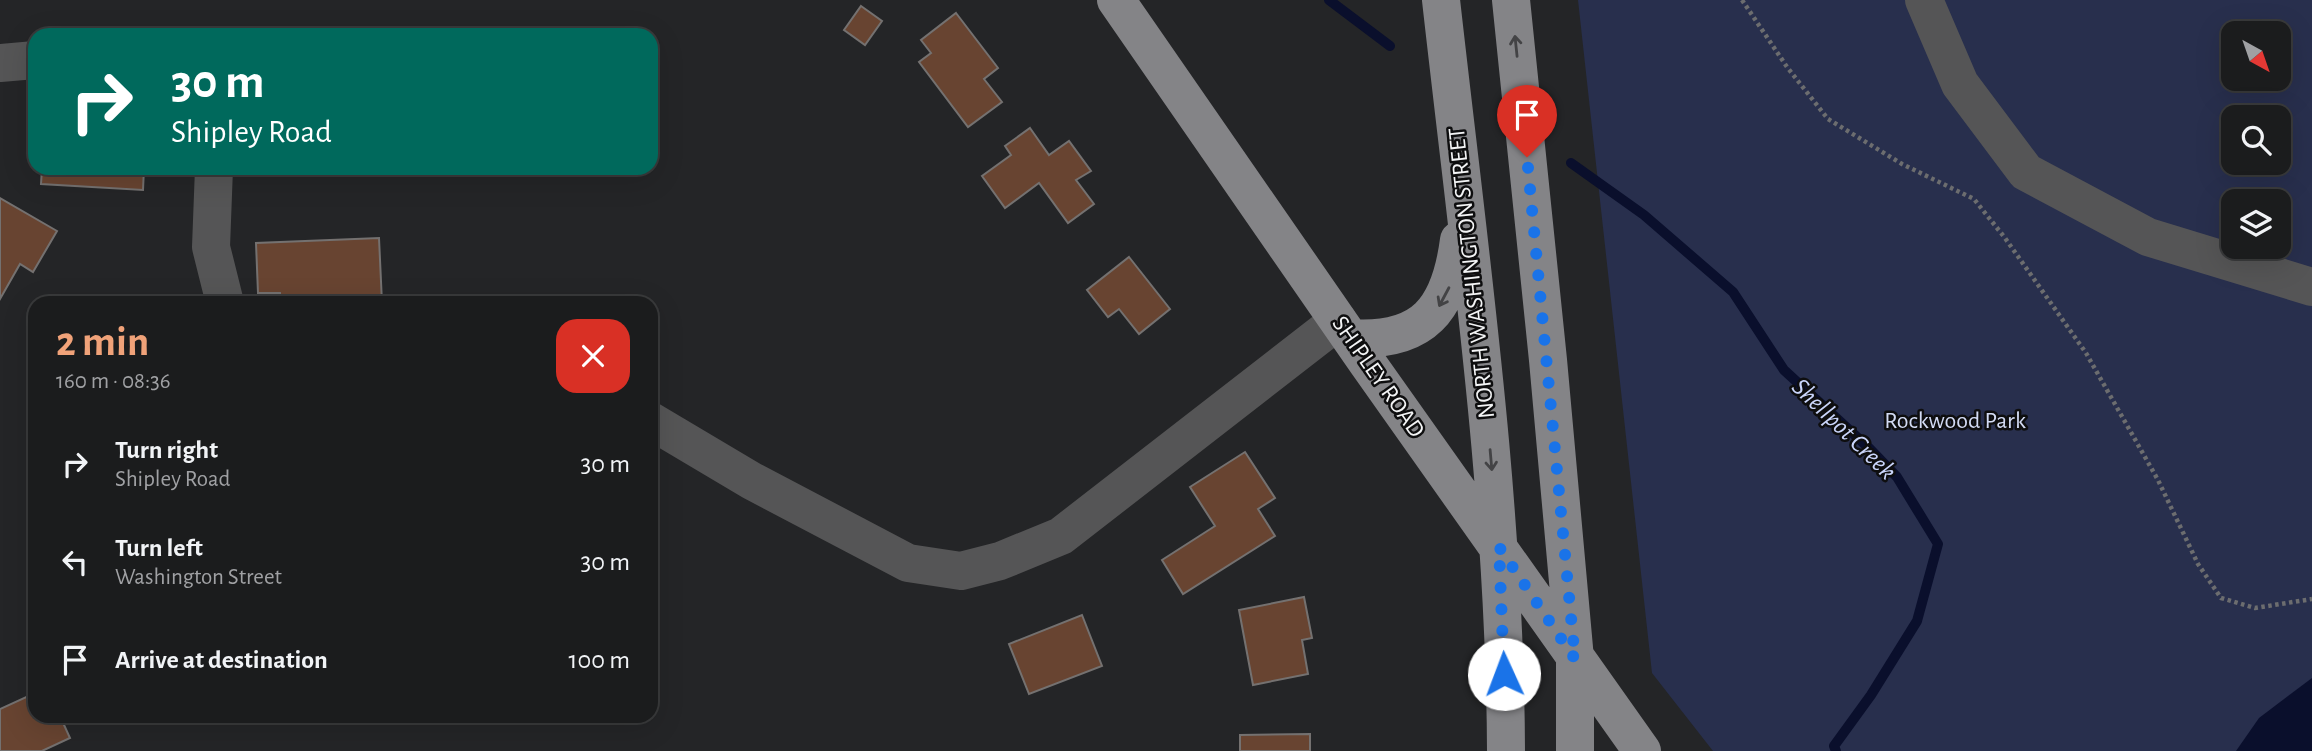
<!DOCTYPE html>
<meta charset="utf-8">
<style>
body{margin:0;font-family:"Alegreya Sans",sans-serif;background:#242526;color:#f1f3f6;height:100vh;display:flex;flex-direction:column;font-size:26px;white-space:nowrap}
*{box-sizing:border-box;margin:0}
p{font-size:23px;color:#a0a1a4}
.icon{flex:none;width:38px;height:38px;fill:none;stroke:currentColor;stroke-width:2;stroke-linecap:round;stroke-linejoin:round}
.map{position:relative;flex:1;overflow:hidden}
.side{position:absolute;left:28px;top:296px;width:630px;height:427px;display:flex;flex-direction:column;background:#1b1c1d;border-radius:21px;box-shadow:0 7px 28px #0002,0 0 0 2px #393a3b}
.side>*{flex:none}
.banner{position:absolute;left:28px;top:28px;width:630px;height:147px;border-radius:21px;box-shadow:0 7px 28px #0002,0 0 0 2px #393a3b;background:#00695c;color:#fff;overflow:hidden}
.needle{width:46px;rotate:140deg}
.buttons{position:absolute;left:2221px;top:21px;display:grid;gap:14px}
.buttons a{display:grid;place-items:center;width:70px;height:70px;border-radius:14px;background:#1b1c1d;box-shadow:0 7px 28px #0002,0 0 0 2px #393a3b;font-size:35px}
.pin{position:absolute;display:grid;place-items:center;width:60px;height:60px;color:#fff;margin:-72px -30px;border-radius:50% 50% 50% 0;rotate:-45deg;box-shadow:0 0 7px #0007}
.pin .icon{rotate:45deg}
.me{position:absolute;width:77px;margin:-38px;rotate:358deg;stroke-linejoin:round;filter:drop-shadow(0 0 5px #0008)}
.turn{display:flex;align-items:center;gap:24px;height:147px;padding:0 28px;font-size:32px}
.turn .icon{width:91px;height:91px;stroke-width:2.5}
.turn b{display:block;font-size:49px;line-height:60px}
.round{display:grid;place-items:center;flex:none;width:74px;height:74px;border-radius:21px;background:#242526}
.overview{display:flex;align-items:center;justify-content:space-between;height:119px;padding:0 28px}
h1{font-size:42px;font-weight:700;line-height:52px;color:#f0a279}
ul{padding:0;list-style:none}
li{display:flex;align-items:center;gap:21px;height:98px;padding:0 28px}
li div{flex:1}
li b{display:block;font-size:26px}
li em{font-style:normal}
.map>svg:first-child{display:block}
</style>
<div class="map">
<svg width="2312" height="751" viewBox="0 0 2312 751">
<rect width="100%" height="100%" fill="#242527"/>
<path fill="#282f4d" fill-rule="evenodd" d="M 1578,0 L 2312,0 L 2312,751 L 1713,751 L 1652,673 ZM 2233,33 L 2278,33 L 2278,79 L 2233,79 ZM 2233,117 L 2278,117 L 2278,163 L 2233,163 ZM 2233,201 L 2278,201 L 2278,247 L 2233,247 Z"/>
<path fill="#0a0f2c" d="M 2312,678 L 2312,751 L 2236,751 L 2259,718 Z"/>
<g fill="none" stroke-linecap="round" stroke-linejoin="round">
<path stroke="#0a0f2c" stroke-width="10" d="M 1329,0 L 1390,46
M 1571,163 L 1644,215 L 1733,292 L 1784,370 L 1870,449 L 1897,477 L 1938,544 L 1917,621 L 1871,695 L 1834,746 L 1836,751"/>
</g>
<path fill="#684431" stroke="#747170" stroke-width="2" d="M 861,6 L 882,21 L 865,45 L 844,30 Z
M 956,13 L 998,68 L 984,79 L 1002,102 L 968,127 L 919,62 L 931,53 L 921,40 Z
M 1030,128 L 1049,155 L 1069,141 L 1091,171 L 1076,180 L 1094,204 L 1068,223 L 1039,183 L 1005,208 L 982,176 L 1011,155 L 1005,146 Z
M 42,168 L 144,168 L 143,190 L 41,184 Z
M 0,198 L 57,231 L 33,272 L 20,264 L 0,299 Z
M 379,238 L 382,303 L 281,303 L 280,293 L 258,293 L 256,243 Z
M 1129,257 L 1170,309 L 1139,334 L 1119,309 L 1108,317 L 1087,290 Z
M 1245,452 L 1275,498 L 1258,509 L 1275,536 L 1183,594 L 1162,560 L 1215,526 L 1190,487 Z
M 1304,597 L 1312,638 L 1302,640 L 1308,674 L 1253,685 L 1239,610 Z
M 1082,615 L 1102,666 L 1029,694 L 1009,644 Z
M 35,693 L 35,716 L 60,716 L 70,738 L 42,751 L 0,751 L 0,709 Z
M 1310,734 L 1310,751 L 1240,751 L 1240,735 Z"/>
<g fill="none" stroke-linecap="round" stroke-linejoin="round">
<path stroke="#6c6d6f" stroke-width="4.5" stroke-dasharray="3.5 3.5" stroke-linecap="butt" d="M 1742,0 L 1787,67 L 1828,119 L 1902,164 L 1974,199 L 2005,238 L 2086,353 L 2158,480 L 2198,564 L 2221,598 L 2255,608 L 2312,599"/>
<path stroke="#555556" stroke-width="38" d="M 1924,0 L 1960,84 L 2026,172 L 2148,237 L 2312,287
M 0,63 L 35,60
M 214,168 L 211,247 L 225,303
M 651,421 L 752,481 L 908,563 L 961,571 L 1000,561 L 1061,536 L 1338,321"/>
<path stroke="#848487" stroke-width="38" d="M 1116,0 L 1366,361 L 1642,751
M 1441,0 C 1469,250 1505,499 1506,751
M 1511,0 L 1548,360 L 1575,659 L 1575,751
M 1350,338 C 1424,343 1450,309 1459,240"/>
</g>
<defs><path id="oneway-shaft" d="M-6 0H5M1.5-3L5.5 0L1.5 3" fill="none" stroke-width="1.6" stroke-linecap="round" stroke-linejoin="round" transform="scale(1.75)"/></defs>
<g stroke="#434345">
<use href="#oneway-shaft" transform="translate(1516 46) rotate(-96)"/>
<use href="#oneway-shaft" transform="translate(1444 297) rotate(118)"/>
<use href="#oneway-shaft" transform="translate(1491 460) rotate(85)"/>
</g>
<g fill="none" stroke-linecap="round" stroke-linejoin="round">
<path stroke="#1a73e8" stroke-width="12" stroke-dasharray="0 21.6" d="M 1504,674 L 1499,547 L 1575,659 L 1527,157"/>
</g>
<g text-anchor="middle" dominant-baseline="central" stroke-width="5" stroke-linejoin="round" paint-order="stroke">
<g font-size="24" fill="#f4f5f6" stroke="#0e0e0f">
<text transform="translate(1472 273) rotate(-96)">NORTH WASHINGTON STREET</text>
<text transform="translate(1378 377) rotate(55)">SHIPLEY ROAD</text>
</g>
<g font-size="24" fill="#d3dbf4" stroke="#0e0e0f">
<text x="1955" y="421">Rockwood Park</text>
</g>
<g font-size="26" font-style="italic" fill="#cad5fa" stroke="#0e0e0f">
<text transform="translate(1844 429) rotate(44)">Shellpot Creek</text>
</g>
</g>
</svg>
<div class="buttons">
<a><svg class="needle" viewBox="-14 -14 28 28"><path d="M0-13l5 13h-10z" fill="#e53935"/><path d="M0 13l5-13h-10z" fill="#a0a1a4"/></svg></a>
<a><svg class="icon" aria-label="search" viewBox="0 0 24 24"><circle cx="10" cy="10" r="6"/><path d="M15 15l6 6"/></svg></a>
<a><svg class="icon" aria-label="layers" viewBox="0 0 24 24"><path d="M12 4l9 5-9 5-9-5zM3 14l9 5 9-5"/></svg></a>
</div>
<div class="pin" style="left:1527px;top:157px;background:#d93025"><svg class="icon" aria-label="arrive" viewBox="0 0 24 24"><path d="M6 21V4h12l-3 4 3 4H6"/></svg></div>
<svg class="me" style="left:1504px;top:674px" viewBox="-20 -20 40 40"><circle r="19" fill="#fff"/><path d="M0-13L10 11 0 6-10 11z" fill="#1a73e8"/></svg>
<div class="banner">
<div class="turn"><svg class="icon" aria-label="right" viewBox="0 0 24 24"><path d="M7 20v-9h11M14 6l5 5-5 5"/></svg><div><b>30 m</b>Shipley Road</div></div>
</div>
<section class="side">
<div class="overview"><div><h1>2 min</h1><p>160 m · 08:36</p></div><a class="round" style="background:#d93025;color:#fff"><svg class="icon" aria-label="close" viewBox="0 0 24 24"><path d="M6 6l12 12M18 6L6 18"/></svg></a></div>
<ul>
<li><svg class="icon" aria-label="right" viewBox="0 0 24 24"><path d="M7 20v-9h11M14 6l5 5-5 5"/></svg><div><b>Turn right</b><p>Shipley Road</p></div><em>30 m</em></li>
<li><svg class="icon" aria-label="left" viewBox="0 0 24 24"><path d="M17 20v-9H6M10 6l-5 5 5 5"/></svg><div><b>Turn left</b><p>Washington Street</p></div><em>30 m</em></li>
<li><svg class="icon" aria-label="arrive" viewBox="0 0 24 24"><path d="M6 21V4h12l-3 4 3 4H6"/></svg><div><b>Arrive at destination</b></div><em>100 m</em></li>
</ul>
</section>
</div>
